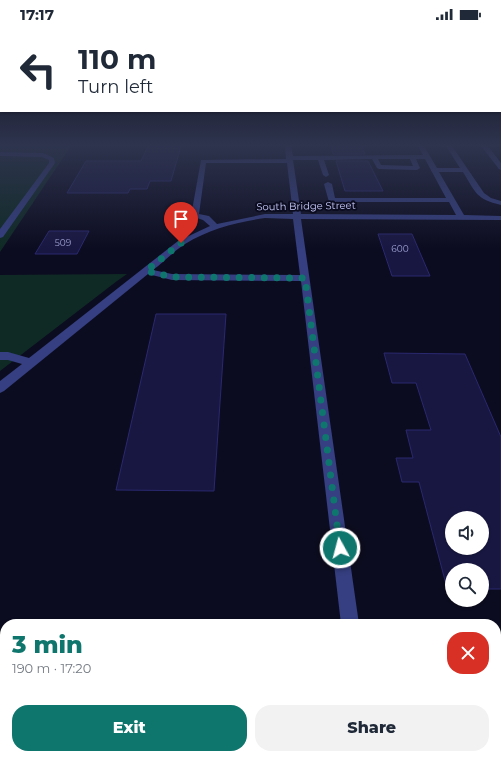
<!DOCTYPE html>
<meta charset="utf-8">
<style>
body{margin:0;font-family:Montserrat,sans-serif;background:#f2f2f3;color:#1f2937;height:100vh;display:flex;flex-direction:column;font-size:15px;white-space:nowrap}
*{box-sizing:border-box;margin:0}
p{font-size:13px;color:#747a83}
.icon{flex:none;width:22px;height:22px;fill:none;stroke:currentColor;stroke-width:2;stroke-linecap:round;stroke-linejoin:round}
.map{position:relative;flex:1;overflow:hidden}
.details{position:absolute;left:0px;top:591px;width:501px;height:140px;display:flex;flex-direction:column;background:#fff;border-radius:16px 16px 0 0;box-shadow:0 1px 3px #0004}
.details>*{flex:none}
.banner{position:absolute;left:0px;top:0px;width:501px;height:84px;box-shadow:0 1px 3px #0004;background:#fff;color:#1f2937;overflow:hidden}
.controls{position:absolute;left:445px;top:483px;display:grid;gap:8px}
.controls a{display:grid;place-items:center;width:44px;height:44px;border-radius:50%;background:#fff;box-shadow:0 1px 3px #0004;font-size:20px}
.pin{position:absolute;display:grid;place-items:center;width:34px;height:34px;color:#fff;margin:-41px -17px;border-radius:50% 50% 50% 0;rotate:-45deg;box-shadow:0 0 4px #0007}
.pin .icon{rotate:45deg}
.me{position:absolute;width:44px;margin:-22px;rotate:353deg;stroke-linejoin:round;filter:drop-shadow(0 0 3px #0008)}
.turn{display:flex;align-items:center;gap:14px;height:84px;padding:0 12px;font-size:18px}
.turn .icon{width:52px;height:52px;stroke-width:2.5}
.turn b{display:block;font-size:28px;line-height:34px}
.round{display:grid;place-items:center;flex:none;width:42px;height:42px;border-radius:16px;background:#f2f2f3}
.headline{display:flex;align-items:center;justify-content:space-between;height:68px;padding:0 12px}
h1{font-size:24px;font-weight:800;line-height:30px;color:#0f766e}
.primary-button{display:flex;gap:8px;margin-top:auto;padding:8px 12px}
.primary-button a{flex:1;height:46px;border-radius:16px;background:#0f766e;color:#fff;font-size:16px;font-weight:800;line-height:46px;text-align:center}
.primary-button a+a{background:#f2f2f3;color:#1f2937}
.status{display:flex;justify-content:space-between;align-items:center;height:28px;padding:0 20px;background:#fff;direction:ltr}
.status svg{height:11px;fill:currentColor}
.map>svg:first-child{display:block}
</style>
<div class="status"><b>17:17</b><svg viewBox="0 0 49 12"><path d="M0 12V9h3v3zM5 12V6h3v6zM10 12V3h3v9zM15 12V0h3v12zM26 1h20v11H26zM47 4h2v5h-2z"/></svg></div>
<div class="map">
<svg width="501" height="731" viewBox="0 0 501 731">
<rect width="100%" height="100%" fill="#0c0c20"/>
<path fill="#0f2a25" d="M 0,118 L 71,118 L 0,224 Z
M 127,246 L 117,253 L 0,343 L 0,247 Z"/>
<path fill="#181742" stroke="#2a286f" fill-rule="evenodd" d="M 148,118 L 181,118 L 171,153 L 150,153 L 147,161 L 130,161 L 128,165 L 67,165 L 86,133 L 141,133 Z
M 331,118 L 362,118 L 365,126 L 333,126 Z
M 336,133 L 368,133 L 383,163 L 345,163 Z
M 49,203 L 89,203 L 77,226 L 35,226 Z
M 378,206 L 412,206 L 430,248 L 392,248 Z
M 156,286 L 226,286 L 214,463 L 116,462 Z
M 384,325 L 465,326 L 501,409 L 501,561 L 482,561 L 482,542 L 452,542 L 452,560 L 447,560 L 419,454 L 402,454 L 396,430 L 413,430 L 406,402 L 431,402 L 416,355 L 392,355 ZM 452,490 L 482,490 L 482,520 L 452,520 Z"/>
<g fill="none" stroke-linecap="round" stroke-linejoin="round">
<path fill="#353f81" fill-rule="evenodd" d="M 285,118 L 291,118 L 293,128 L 423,127 L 418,118 L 424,118 L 437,140 L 460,140 L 446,118 L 452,118 L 484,165 L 491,170 L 501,173 L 501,177 C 476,171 476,165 463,144 L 439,144 L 464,187 L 501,188 L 501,192 L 301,191 L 359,596 L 341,596 L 301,253 L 172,252 L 148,246 L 4,363 L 0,365 L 0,353 L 22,336 L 8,332 L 0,332 L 0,324 L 8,324 L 29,330 L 178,213 L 210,198 L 203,192 L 191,188 L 201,132 L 286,131 ZM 372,131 L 377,140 L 379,141 L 417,142 L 420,140 L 416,131 L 425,131 L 446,170 L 335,170 L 332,156 L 328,154 L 324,156 L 329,174 L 449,174 L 456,187 L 301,186 L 293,132 L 318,132 L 323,147 L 326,149 L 329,147 L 324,132 ZM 378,131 L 410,131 L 413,138 L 381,137 ZM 206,135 L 287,135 L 293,186 L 265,186 L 217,196 L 209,188 L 199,186 ZM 265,190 L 293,191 L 300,247 L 172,246 L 153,242 C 164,234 174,223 185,216 C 209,201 237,194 265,190 Z
M 481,118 L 488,118 L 501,135 L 501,142 L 499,141 Z
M 0,124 L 43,125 L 54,130 L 55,135 L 3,209 L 0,210 L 0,201 L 49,135 L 49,132 L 42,129 L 0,128 Z
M 0,608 L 5,608 L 5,626 L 0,626 Z
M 496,640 L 501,641 L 501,659 L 496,658 Z
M 357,726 L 377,726 L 377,731 L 357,731 Z"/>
</g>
<linearGradient id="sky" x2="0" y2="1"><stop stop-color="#070712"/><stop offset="0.53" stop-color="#2e344e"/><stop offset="1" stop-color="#2e344e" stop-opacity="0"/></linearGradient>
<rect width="501" height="221" fill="url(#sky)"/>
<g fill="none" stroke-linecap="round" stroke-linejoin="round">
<path stroke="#0f766e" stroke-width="7" stroke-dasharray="0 12.6" d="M 181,215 L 146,243 L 172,249 L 305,250 L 340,520"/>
</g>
<g text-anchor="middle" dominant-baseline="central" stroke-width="4" stroke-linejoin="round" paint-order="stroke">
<g font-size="9" fill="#9ea0d0">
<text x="63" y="214">509</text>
<text x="400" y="220">600</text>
</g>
<g font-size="10" fill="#cbceff" stroke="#0c0c20">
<text transform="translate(306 178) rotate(-1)">South Bridge Street</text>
</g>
</g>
</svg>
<div class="controls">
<a><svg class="icon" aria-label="sound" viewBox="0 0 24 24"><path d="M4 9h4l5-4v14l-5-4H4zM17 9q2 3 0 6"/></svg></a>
<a><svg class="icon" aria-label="search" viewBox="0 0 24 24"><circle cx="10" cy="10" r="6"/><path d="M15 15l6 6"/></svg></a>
</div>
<div class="pin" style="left:181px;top:215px;background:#d93025"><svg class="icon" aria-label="arrive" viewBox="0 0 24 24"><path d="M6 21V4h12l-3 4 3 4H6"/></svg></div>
<svg class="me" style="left:340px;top:520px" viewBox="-20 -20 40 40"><circle r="17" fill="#0f766e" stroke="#fff" stroke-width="3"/><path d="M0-11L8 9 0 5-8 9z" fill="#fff"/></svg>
<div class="banner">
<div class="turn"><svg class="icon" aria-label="left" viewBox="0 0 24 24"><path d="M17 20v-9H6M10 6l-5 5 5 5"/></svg><div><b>110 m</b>Turn left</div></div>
</div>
<section class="details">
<div class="headline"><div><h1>3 min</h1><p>190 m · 17:20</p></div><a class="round" style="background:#d93025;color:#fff"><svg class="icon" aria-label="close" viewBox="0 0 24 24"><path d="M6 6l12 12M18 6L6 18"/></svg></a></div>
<div class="primary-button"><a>Exit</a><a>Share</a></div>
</section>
</div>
